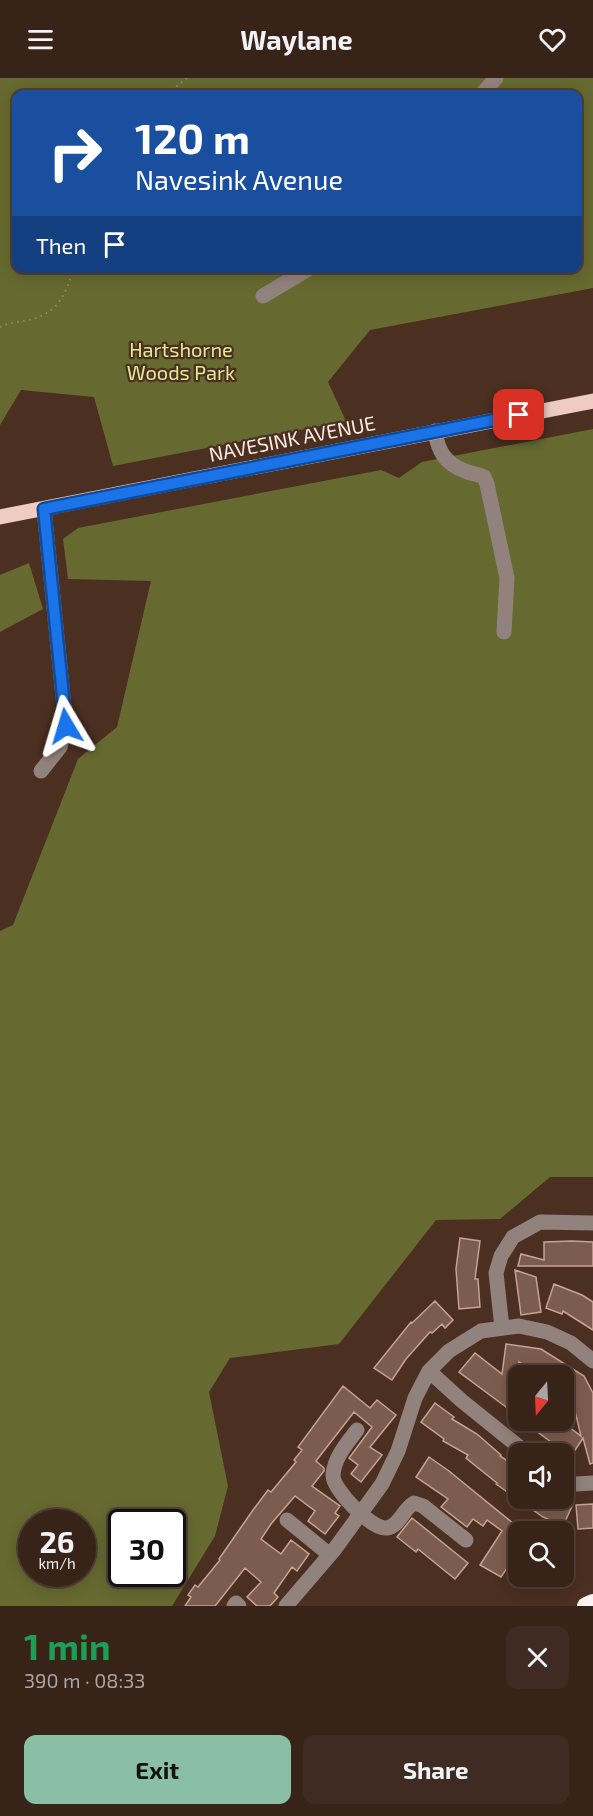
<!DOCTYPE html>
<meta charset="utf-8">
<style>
body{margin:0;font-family:"Exo 2",sans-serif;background:#3f2b22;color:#f1f3f6;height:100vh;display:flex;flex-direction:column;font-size:22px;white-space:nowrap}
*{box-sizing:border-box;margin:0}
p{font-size:20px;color:#aba4a2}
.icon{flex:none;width:33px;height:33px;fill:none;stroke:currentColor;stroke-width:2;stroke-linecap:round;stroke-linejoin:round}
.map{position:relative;height:1528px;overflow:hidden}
.drawer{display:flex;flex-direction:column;background:#382319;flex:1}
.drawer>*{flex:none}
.top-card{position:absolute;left:12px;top:12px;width:570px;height:183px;border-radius:12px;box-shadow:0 3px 15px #0003,0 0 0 2px #524038;background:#1a4fa0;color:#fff;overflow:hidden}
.needle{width:39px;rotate:198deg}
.fabs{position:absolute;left:508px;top:1287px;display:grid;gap:12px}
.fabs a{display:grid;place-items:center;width:66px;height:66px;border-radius:12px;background:#382319;box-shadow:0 3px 15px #0003,0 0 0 2px #524038;font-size:30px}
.speed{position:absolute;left:18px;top:1431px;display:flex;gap:12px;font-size:30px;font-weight:700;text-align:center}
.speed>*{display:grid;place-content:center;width:78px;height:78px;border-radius:50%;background:#382319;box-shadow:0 3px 15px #0003,0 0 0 2px #524038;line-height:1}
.speed small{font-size:15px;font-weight:400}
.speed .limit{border:3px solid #111;border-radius:9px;background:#fff;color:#111}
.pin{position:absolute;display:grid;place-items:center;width:51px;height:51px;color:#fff;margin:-26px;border-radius:12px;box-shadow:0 3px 9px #0006}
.me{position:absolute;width:66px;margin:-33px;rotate:353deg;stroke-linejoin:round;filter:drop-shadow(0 0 4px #0008)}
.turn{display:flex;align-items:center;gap:21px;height:126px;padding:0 24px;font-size:27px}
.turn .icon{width:78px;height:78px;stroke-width:2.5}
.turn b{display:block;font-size:42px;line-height:51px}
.then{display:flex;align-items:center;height:57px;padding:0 24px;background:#0003;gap:12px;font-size:22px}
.round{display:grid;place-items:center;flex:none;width:63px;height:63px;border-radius:12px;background:#3f2b22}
.overview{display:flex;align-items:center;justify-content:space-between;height:102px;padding:0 24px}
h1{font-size:36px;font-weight:700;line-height:45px;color:#1e9e55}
.button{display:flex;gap:12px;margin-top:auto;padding:12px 24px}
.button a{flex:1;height:69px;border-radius:12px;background:#8abfa5;color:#111;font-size:24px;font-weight:700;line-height:69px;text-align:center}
.button a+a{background:#3f2b22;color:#f1f3f6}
header{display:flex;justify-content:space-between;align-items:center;height:78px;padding:0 24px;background:#382319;font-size:27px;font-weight:700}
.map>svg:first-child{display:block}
</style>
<header><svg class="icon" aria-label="menu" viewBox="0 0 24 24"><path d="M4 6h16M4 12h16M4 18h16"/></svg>Waylane<svg class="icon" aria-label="heart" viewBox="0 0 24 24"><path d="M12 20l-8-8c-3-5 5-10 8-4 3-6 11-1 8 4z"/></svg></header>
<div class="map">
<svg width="593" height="1528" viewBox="0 0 593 1528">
<rect width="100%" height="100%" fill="#4b2f21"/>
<path fill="#666a30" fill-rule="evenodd" d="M 0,0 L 593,0 L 593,210 L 370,252 L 328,304 L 346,343 L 113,388 L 94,319 L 21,312 L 0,347 ZM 16,16 L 578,16 L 578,190 L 16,190 Z
M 593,351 L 593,1099 L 550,1099 L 500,1141 L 436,1142 L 339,1266 L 230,1280 L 209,1314 L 228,1408 L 215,1458 L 172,1528 L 0,1528 L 0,853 L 13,847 L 78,681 L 117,649 L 151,503 L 68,501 L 63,461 L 78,450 L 381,392 L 399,400 L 422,384 ZM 32,1444 L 82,1444 L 82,1496 L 32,1496 ZM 122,1444 L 172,1444 L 172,1496 L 122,1496 Z
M 29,485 L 43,531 L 0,554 L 0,497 Z"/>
<path fill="#7c5c4e" stroke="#c6a392" stroke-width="1.5" d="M 460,1160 L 480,1163 L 475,1201 L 478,1201 L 480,1229 L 459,1231 L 456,1191 Z
M 572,1163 L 593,1164 L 593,1188 L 518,1188 L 521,1176 L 544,1182 L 544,1164 Z
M 515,1192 L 536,1199 L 541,1234 L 521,1237 Z
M 554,1206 L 582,1217 L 593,1224 L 593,1252 L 563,1233 L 562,1236 L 546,1230 Z
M 435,1223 L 453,1242 L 445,1250 L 442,1246 L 432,1255 L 430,1254 L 406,1281 L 392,1302 L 374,1290 L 411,1244 L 412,1245 Z
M 506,1266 L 541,1271 L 584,1298 L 593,1315 L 593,1385 L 590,1386 L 583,1360 L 570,1380 L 553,1370 L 555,1367 L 521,1342 L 560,1342 L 581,1358 L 574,1329 L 564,1311 L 564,1298 L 540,1298 L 519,1284 L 519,1341 L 506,1329 L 459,1294 L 475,1275 L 502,1296 Z
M 343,1308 L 370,1330 L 377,1322 L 396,1337 L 370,1369 L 382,1377 L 361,1404 L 351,1396 L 358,1387 L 349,1380 L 372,1349 L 354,1334 L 316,1383 L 324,1390 L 324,1393 L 312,1408 L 340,1428 L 335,1435 L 339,1438 L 325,1456 L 308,1443 L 315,1433 L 295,1418 L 271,1446 L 261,1461 L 281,1476 L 291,1462 L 309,1476 L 297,1493 L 292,1489 L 274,1515 L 278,1519 L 270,1528 L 257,1528 L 247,1519 L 261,1504 L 245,1490 L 215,1528 L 185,1528 L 191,1519 L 188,1517 L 195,1507 L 198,1509 L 220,1482 L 219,1481 L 253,1432 L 268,1412 L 271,1414 L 296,1384 L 294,1382 L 302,1372 L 298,1369 Z
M 435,1325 L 454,1339 L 452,1341 L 477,1356 L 501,1377 L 500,1378 L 519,1390 L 519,1420 L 561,1420 L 573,1426 L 563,1448 L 543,1439 L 496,1406 L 497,1405 L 466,1380 L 468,1377 L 443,1363 L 444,1361 L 421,1344 Z
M 429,1379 L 449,1393 L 519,1450 L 519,1472 L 501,1499 L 480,1487 L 502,1453 L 487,1442 L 483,1448 L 473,1441 L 467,1449 L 441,1429 L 448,1421 L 416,1399 Z
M 593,1426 L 593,1450 L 578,1451 L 576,1427 Z
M 412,1440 L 468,1485 L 455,1501 L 418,1471 L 416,1474 L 397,1459 Z"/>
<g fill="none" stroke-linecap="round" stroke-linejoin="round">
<path stroke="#998176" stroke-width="2" stroke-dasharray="1.5 4.5" stroke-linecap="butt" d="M 167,16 L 187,0
M 0,249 C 10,244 22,244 33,241 C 60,233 66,214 74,190"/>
<path stroke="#92827d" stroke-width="15" d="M 482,16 L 496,0
M 263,218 L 310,190
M 435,353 C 438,374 446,386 465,393 C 472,396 478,396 484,399 L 487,406 L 507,500 L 504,554
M 41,693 L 60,669 L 66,648 L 44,431
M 502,1250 L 496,1195 L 501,1178 L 513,1159 L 540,1144 L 593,1145
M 429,1293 L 462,1323 L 528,1376
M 357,1352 C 347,1365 334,1380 333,1397 C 332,1411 372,1452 387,1450 C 400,1448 403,1431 414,1425 L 423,1428 L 466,1462
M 564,1402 L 576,1406 L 593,1405
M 287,1442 L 330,1477
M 234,1528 L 236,1525 L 239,1528
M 286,1528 L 334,1472 L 382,1406 L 398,1373 L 415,1320 L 429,1293 L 449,1273 L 481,1253 L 519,1248 L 547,1254 L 571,1265 L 593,1283"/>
<path stroke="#eeccc3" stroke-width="15" d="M 0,439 L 593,323"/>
<path stroke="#faf2f0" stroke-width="18" d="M 586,1528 L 593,1525"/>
</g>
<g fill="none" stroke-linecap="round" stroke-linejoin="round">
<g stroke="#114b97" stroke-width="15">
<path id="route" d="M 66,648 L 44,431 L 519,337"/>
</g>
<use href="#route" stroke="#1a73e8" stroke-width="10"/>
</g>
<g text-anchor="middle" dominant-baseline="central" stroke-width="4.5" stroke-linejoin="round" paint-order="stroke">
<g font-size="20" fill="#e2ea93" stroke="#4b2f21">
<text x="181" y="271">Hartshorne<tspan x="181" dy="23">Woods Park</tspan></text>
</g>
<g font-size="20" fill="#feebe2" stroke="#4b2f21">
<text transform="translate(292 360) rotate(-11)">NAVESINK AVENUE</text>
</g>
</g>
</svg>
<div class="fabs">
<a><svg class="needle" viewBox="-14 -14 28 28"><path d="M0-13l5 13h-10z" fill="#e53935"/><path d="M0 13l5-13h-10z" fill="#aba4a2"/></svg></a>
<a><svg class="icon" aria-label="sound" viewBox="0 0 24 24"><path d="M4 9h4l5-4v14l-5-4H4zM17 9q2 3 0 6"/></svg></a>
<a><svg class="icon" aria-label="search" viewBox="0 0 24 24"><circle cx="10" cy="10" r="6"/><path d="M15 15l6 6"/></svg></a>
</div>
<div class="speed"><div>26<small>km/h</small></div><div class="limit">30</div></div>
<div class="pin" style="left:519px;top:337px;background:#d93025"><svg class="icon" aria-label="arrive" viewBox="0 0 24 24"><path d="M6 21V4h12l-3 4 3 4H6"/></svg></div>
<svg class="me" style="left:66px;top:648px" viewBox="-20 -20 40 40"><path d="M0-17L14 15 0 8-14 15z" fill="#1a73e8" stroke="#fff" stroke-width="4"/></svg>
<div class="top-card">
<div class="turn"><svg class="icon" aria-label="right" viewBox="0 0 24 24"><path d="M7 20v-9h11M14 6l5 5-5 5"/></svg><div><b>120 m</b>Navesink Avenue</div></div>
<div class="then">Then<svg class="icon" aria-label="arrive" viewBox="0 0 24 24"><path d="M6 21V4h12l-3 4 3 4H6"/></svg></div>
</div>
</div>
<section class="drawer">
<div class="overview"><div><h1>1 min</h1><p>390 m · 08:33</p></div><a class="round"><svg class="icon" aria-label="close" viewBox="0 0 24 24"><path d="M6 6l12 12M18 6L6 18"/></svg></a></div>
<div class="button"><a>Exit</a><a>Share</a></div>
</section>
